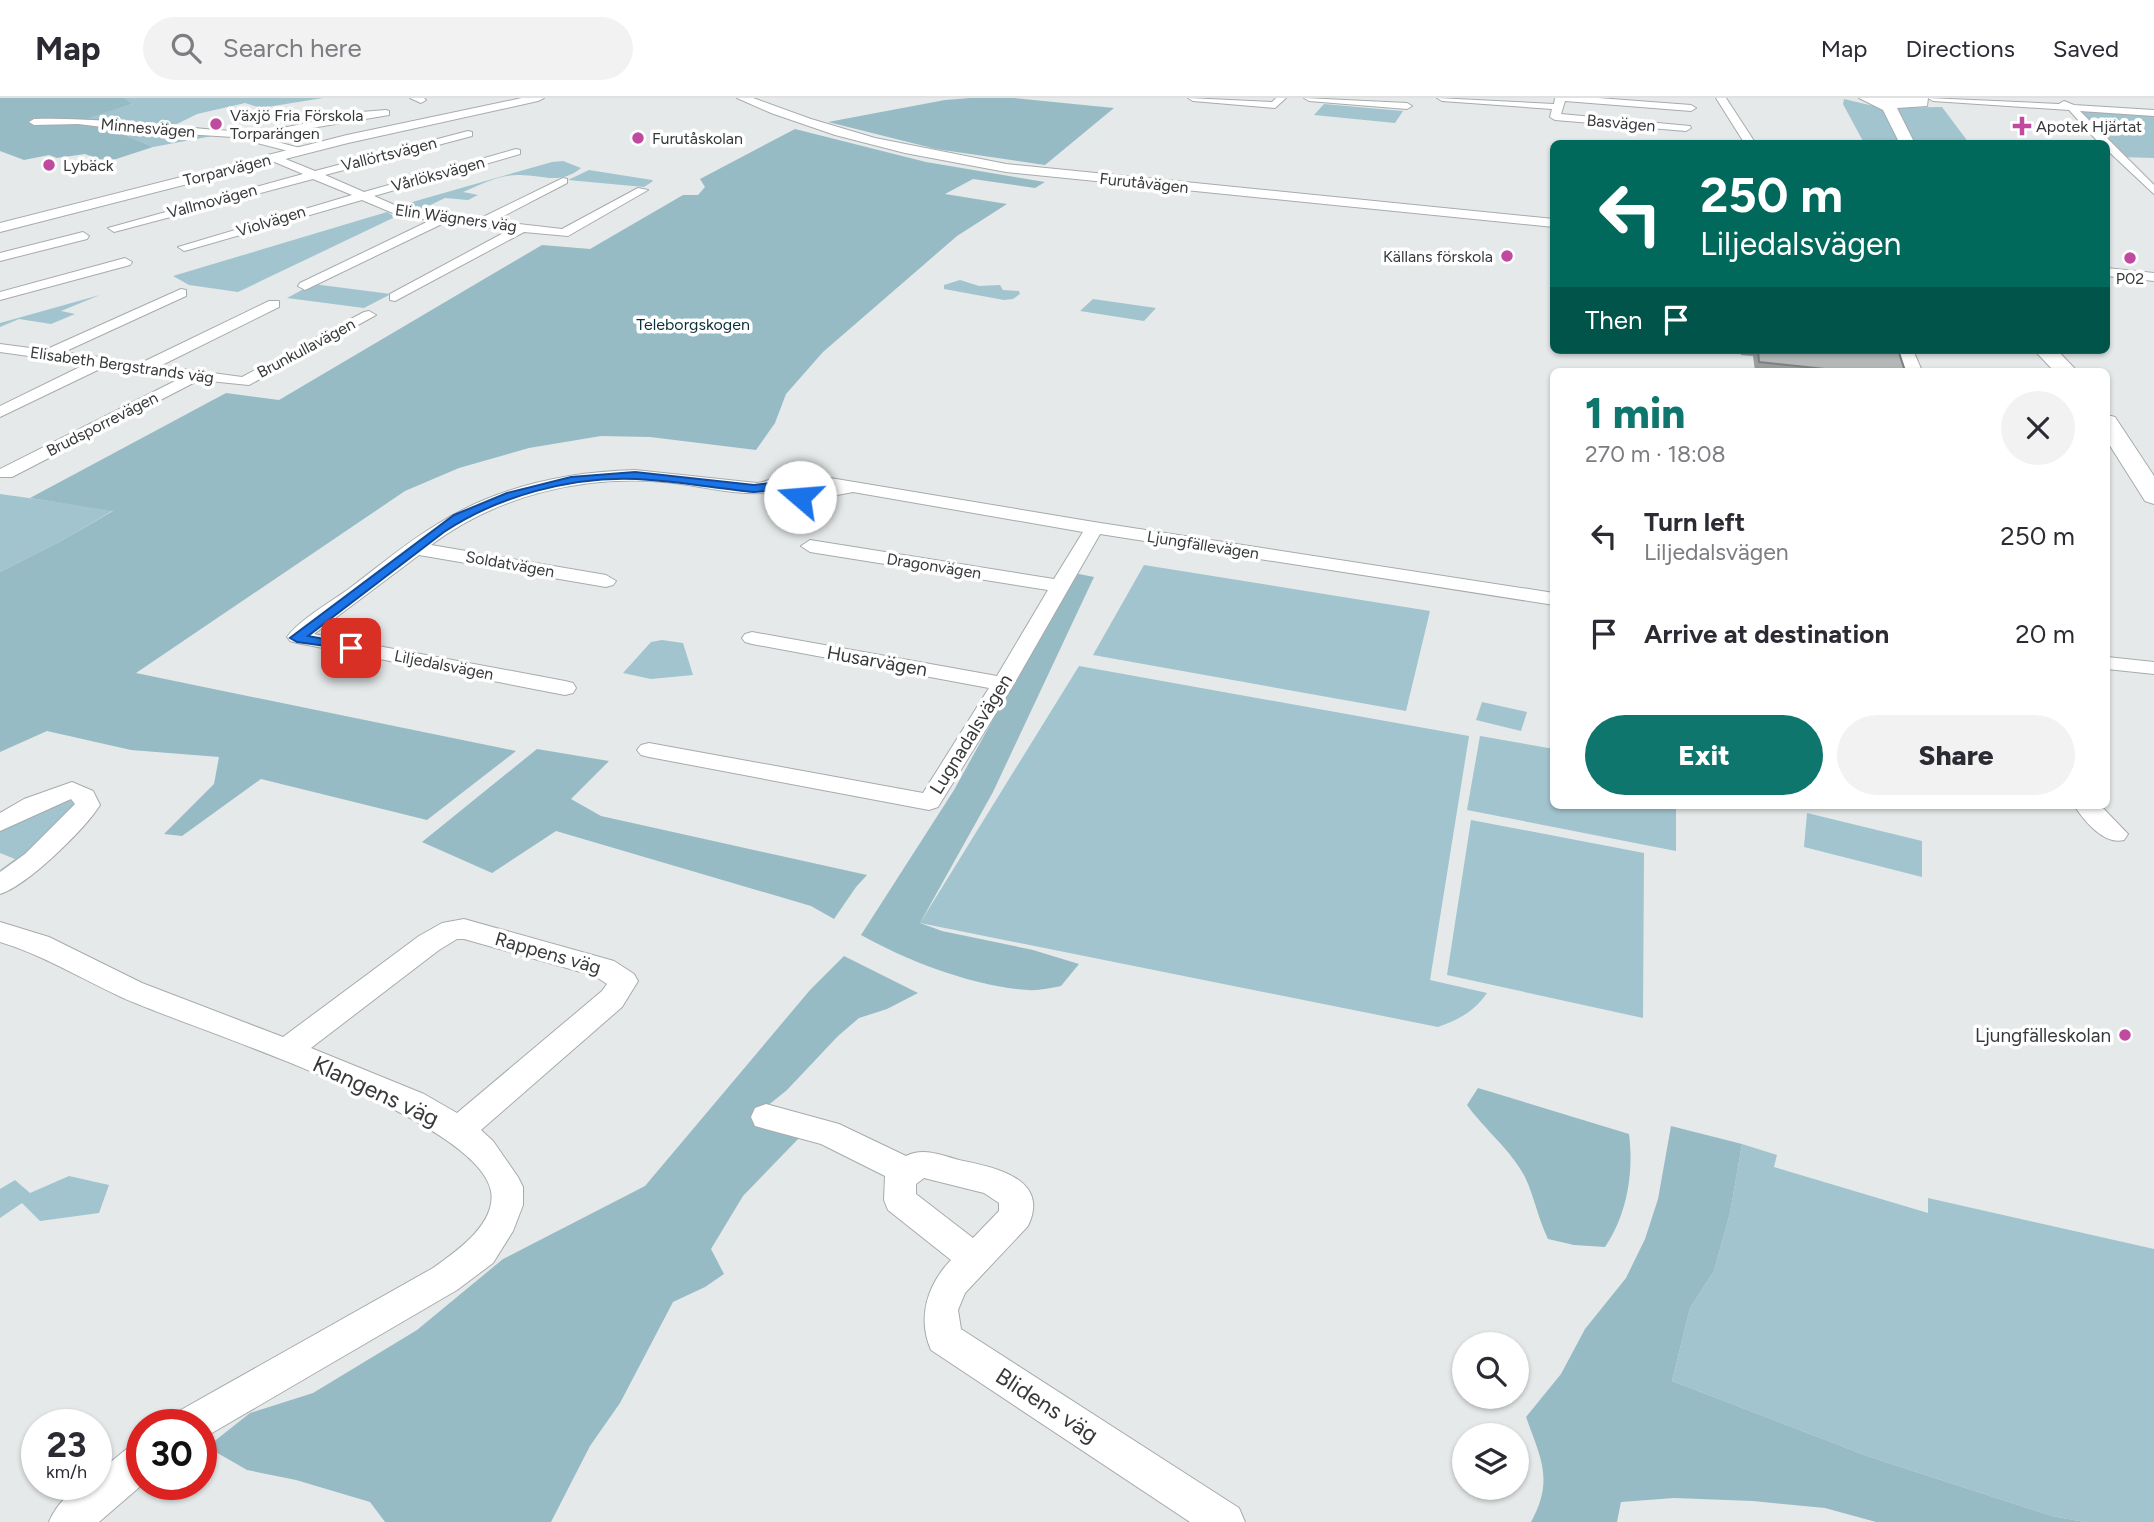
<!DOCTYPE html>
<meta charset="utf-8">
<style>
body{margin:0;font-family:Figtree,sans-serif;background:#f2f2f3;color:#2b2b33;height:100vh;display:flex;flex-direction:column;font-size:26px;white-space:nowrap}
*{box-sizing:border-box;margin:0}
p{font-size:23px;color:#7c7c81}
.icon{flex:none;width:38px;height:38px;fill:none;stroke:currentColor;stroke-width:2;stroke-linecap:round;stroke-linejoin:round}
.map{position:relative;flex:1;overflow:hidden}
.sheet{position:absolute;left:1550px;top:270px;width:560px;height:441px;display:flex;flex-direction:column;background:#fff;border-radius:10px;box-shadow:0 2px 5px #0004}
.sheet>*{flex:none}
.banner{position:absolute;left:1550px;top:42px;width:560px;height:214px;border-radius:10px;box-shadow:0 2px 5px #0004;background:#00695c;color:#fff;overflow:hidden}
.controls{position:absolute;left:1452px;top:1234px;display:grid;gap:14px}
.controls a{display:grid;place-items:center;width:77px;height:77px;border-radius:50%;background:#fff;box-shadow:0 2px 5px #0004;font-size:35px}
.speed{position:absolute;left:21px;top:1311px;display:flex;gap:14px;font-size:35px;font-weight:700;text-align:center}
.speed>*{display:grid;place-content:center;width:91px;height:91px;border-radius:50%;background:#fff;box-shadow:0 2px 5px #0004;line-height:1}
.speed small{font-size:18px;font-weight:400}
.speed .limit{border:10px solid #d22;background:#fff;color:#111}
.pin{position:absolute;display:grid;place-items:center;width:60px;height:60px;color:#fff;margin:-30px;border-radius:14px;box-shadow:0 4px 10px #0006}
.me{position:absolute;width:77px;margin:-38px;rotate:288deg;stroke-linejoin:round;filter:drop-shadow(0 0 5px #0008)}
.turn{display:flex;align-items:center;gap:24px;height:147px;padding:0 35px;font-size:32px}
.turn .icon{width:91px;height:91px;stroke-width:2.5}
.turn b{display:block;font-size:49px;line-height:60px}
.then{display:flex;align-items:center;height:66px;padding:0 35px;background:#0003;gap:14px;font-size:26px}
.round{display:grid;place-items:center;flex:none;width:74px;height:74px;border-radius:37px;background:#f2f2f3}
.head{display:flex;align-items:center;justify-content:space-between;height:119px;padding:0 35px}
h1{font-size:42px;font-weight:800;line-height:52px;color:#0f766e}
.primary-button{display:flex;gap:14px;margin-top:auto;padding:14px 35px}
.primary-button a{flex:1;height:80px;border-radius:42px;background:#0f766e;color:#fff;font-size:28px;font-weight:800;line-height:80px;text-align:center}
.primary-button a+a{background:#f2f2f3;color:#2b2b33}
ul{padding:0;list-style:none}
li{display:flex;align-items:center;gap:21px;height:98px;padding:0 35px}
li div{flex:1}
li b{display:block;font-size:26px}
li em{font-style:normal}
header{display:flex;align-items:center;gap:42px;box-sizing:border-box;height:98px;padding:0 35px;background:#fff;border-bottom:2px solid #e1e1e2}
header strong{font-size:33px}
nav{display:flex;gap:38px;margin-inline-start:auto;font-size:24px}
.search{width:490px;height:63px;background:#f2f2f3;display:flex;align-items:center;gap:18px;box-sizing:border-box;padding:0 24px;border-radius:38px;color:#7c7c81;font-size:26px}
.map>svg:first-child{display:block}
</style>
<header>
<strong>Map</strong>
<div class="search"><svg class="icon" aria-label="search" viewBox="0 0 24 24"><circle cx="10" cy="10" r="6"/><path d="M15 15l6 6"/></svg>Search here</div>
<nav><a>Map</a><a>Directions</a><a>Saved</a></nav>
</header>
<div class="map">
<svg width="2154" height="1424" viewBox="0 0 2154 1424">
<rect width="100%" height="100%" fill="#e5e9ea"/>
<path fill="#a1c4ce" d="M 125,0 L 323,0 L 261,10 L 245,5 L 197,16 L 167,31 L 223,36 L 153,49 L 84,21 L 132,6 Z
M 1844,1 L 1882,10 L 1942,9 L 1969,45 L 1864,45 L 1843,6 Z
M 1324,6 L 1403,13 L 1395,25 L 1314,17 Z
M 2078,11 L 2154,16 L 2154,60 L 2120,59 Z
M 563,63 L 581,70 C 559,88 542,76 517,77 C 499,77 479,87 463,94 L 478,97 L 468,102 L 445,100 L 420,112 L 424,113 C 414,117 405,113 395,109 L 552,64 Z
M 589,72 L 652,82 L 653,83 L 644,89 L 568,82 Z
M 387,114 L 395,119 L 238,194 L 189,187 L 173,178 Z
M 960,182 L 979,188 L 1000,187 L 1003,192 L 1019,193 L 1020,196 L 1013,201 L 1004,202 L 944,191 L 944,187 Z
M 313,186 L 391,196 L 364,210 L 287,200 Z
M 100,197 L 61,213 L 75,216 L 51,226 L 19,221 L 0,229 L 0,225 Z
M 1093,201 L 1156,210 L 1144,223 L 1080,213 Z
M 0,396 L 114,412 L 61,443 L 0,474 Z
M 1144,467 L 1430,513 L 1406,613 L 1093,557 Z
M 662,542 L 683,545 L 693,577 L 651,581 L 623,575 L 651,544 Z
M 1079,568 L 1469,638 L 1430,882 L 1487,895 C 1475,913 1458,922 1438,929 L 920,825 Z
M 1482,604 L 1527,614 L 1521,633 L 1476,622 Z
M 1480,638 L 1554,651 L 1554,707 L 1676,707 L 1676,753 L 1467,712 Z
M 64,700 L 76,704 L 67,719 L 6,774 L 0,772 L 15,761 L 0,755 L 0,727 Z
M 1807,715 L 1922,743 L 1922,779 L 1804,749 Z
M 1471,722 L 1644,755 L 1643,920 L 1447,877 Z
M 1742,1046 L 1777,1057 L 1774,1069 L 1928,1115 L 1928,1100 L 2154,1151 L 2154,1424 L 2085,1424 L 2052,1418 L 1867,1358 L 1672,1283 L 1690,1210 L 1714,1173 L 1730,1115 Z
M 69,1078 L 109,1087 L 99,1115 L 40,1123 L 22,1105 L 0,1120 L 0,1091 L 15,1082 L 30,1095 Z"/>
<path fill="#97bbc5" d="M 0,0 L 125,0 L 132,6 L 86,21 L 153,49 L 107,64 L 85,56 L 57,60 L 49,57 L 24,62 L 0,53 Z
M 970,0 L 1014,0 L 1114,10 L 1045,67 L 936,51 L 828,24 L 945,2 Z
M 795,31 L 926,64 L 1045,84 L 1035,90 L 973,81 L 945,96 L 1007,106 L 957,138 L 823,254 L 786,296 L 775,325 L 756,352 L 650,339 L 601,338 L 529,350 L 459,370 L 405,393 L 136,575 L 516,653 L 427,722 L 261,681 L 182,738 L 164,736 L 214,686 L 219,659 L 131,652 L 47,633 L 0,654 L 0,474 L 61,443 L 113,413 L 30,400 L 226,295 L 279,302 L 542,147 L 590,151 L 683,97 L 698,97 L 705,89 L 700,81 Z
M 1074,475 L 1094,479 L 993,694 L 920,825 L 942,833 L 1033,852 L 1079,866 L 1061,888 C 1050,890 1038,893 1028,892 C 975,889 907,863 861,837 L 954,692 Z
M 537,651 L 609,663 L 571,701 L 601,718 L 867,777 L 856,789 L 834,821 L 811,808 L 556,733 L 492,775 L 422,744 Z
M 844,858 L 918,895 L 887,911 L 859,920 L 838,938 L 787,992 L 751,1021 L 801,1038 L 743,1098 L 711,1151 L 724,1176 L 705,1189 L 673,1204 L 620,1305 L 590,1348 L 551,1424 L 385,1424 L 370,1404 L 296,1382 L 247,1372 L 207,1349 L 250,1315 L 313,1295 L 417,1232 L 503,1161 L 645,1088 L 810,892 Z
M 1478,990 L 1629,1036 C 1634,1074 1627,1117 1605,1149 L 1574,1147 L 1548,1141 C 1538,1120 1534,1098 1525,1079 C 1511,1052 1485,1032 1467,1007 Z
M 1671,1028 L 1742,1046 L 1730,1115 L 1714,1173 L 1690,1210 L 1672,1283 L 1867,1358 L 2052,1418 L 2085,1424 L 1876,1424 L 1825,1410 L 1753,1403 L 1674,1400 L 1621,1404 L 1617,1424 L 1531,1424 C 1554,1382 1541,1361 1526,1319 L 1561,1276 L 1585,1231 L 1626,1180 L 1645,1141 L 1658,1101 Z"/>
<g fill="none" stroke-linecap="round" stroke-linejoin="round">
<g stroke="#a7abac" stroke-width="2">
<path id="minor" d="M 410,0 L 424,0 L 426,2 L 421,5 Z
M 1188,0 L 1272,4 L 1276,0 L 1286,0 L 1275,10 L 1193,3 Z
M 1304,0 L 1407,5 L 1412,8 L 1407,11 L 1309,3 Z
M 1437,0 L 1554,6 L 1555,0 L 1598,0 L 1691,7 L 1696,10 L 1691,13 L 1565,3 L 1561,16 L 1690,28 L 1691,30 L 1686,33 L 1555,22 L 1550,19 L 1552,11 L 1442,3 Z
M 1716,0 L 1726,0 L 1756,46 L 1745,46 Z
M 1928,0 L 2059,6 L 2064,3 L 2074,7 L 2154,12 L 2154,18 L 2080,13 L 2154,87 L 2154,96 L 2107,52 L 2107,46 L 2100,46 L 2069,12 L 1933,3 Z
M 386,12 L 389,13 L 389,17 L 258,39 L 304,51 L 305,53 L 300,56 L 233,39 L 136,33 L 78,26 L 34,27 L 29,24 L 34,21 C 100,19 167,29 233,33 L 248,37 L 361,14 Z
M 468,33 L 472,34 L 472,38 L 325,77 L 364,94 L 516,51 L 520,52 L 520,56 L 374,98 L 406,112 L 479,121 L 563,80 L 567,81 L 567,85 L 494,123 L 562,131 L 638,90 L 648,92 L 568,138 L 524,134 L 395,203 L 390,202 L 390,196 L 509,132 L 446,124 L 305,192 L 298,188 L 300,185 L 431,122 L 400,118 L 362,102 L 188,152 L 184,153 L 178,149 L 352,97 L 313,81 L 114,134 L 108,130 L 303,76 L 270,62 L 270,58 L 278,58 L 315,73 Z
M 83,134 L 89,138 L 87,141 L 0,163 L 0,155 Z
M 125,160 L 132,164 L 130,167 L 0,202 L 0,194 Z
M 2107,170 L 2154,175 L 2154,183 L 2107,178 Z
M 181,191 L 186,192 L 186,198 L 64,254 L 141,265 L 269,203 L 279,203 L 279,209 L 160,268 L 242,279 L 364,214 L 369,213 L 376,217 L 249,287 L 199,282 L 12,379 L 0,379 L 0,371 L 181,280 L 104,269 L 0,319 L 0,308 L 86,266 L 0,254 L 0,246 L 45,252 Z
M 1899,252 L 1913,252 L 1922,273 L 1906,273 Z
M 635,372 L 757,385 C 769,384 780,376 794,374 L 1094,424 L 1554,495 L 1554,507 L 1100,436 L 1014,586 L 941,704 L 938,709 L 929,712 L 649,659 L 641,657 L 637,652 L 641,647 L 649,645 L 923,695 L 989,590 L 752,546 L 745,544 L 742,540 L 745,536 L 752,534 L 997,578 L 1048,492 L 810,454 L 801,448 L 810,442 L 1054,481 L 1083,434 L 853,394 L 800,404 L 771,401 L 765,395 C 731,397 698,387 664,384 C 582,377 498,397 431,447 L 606,477 L 616,483 L 613,487 L 606,489 L 419,457 L 314,536 L 565,583 L 573,585 L 576,590 L 573,595 L 565,597 L 297,545 L 290,543 L 287,539 C 299,522 332,503 350,490 C 379,468 406,445 436,427 C 496,389 564,374 635,372 ZM 794,384 L 823,389 L 800,394 L 780,390 Z
M 2107,559 L 2154,564 L 2154,576 L 2107,571 Z
M 72,684 L 93,693 L 100,707 C 85,731 27,788 0,796 L 0,774 L 25,756 L 75,706 L 71,701 L 0,733 L 0,715 L 24,701 Z
M 2074,707 L 2100,707 L 2128,736 L 2124,742 C 2104,747 2084,723 2074,707 Z
M 464,821 L 614,863 L 634,876 L 638,883 L 622,909 L 481,1032 L 493,1043 L 518,1079 L 523,1089 L 523,1107 L 513,1133 L 493,1165 L 457,1192 L 205,1339 L 201,1341 L 201,1326 L 174,1326 L 179,1313 L 433,1170 C 455,1154 497,1126 491,1093 C 477,1019 191,931 121,899 C 80,880 43,857 0,844 L 0,824 L 49,839 L 142,885 L 283,939 L 419,838 L 442,825 ZM 457,841 L 464,841 L 595,878 L 607,886 L 602,893 L 457,1015 L 424,996 L 311,950 L 439,852 Z
M 766,1006 L 839,1026 L 906,1058 C 923,1049 941,1057 959,1062 C 993,1069 1051,1080 1028,1128 L 965,1195 L 958,1212 L 961,1231 L 1239,1410 L 1245,1424 L 1190,1424 L 931,1252 C 917,1220 927,1187 951,1162 L 888,1112 L 884,1102 L 885,1078 L 821,1046 L 755,1028 L 751,1019 L 755,1010 ZM 924,1080 L 984,1095 L 999,1105 L 999,1113 L 973,1140 L 916,1096 L 916,1086 Z
M 142,1343 L 143,1386 L 99,1424 L 49,1424 C 57,1405 75,1386 96,1386 L 96,1376 L 129,1349 Z"/>
</g>
<g stroke="#a7abac" stroke-width="2">
<path id="tertiary" d="M 522,0 L 544,0 L 538,3 L 348,45 L 0,134 L 0,125 L 347,37 Z
M 737,0 L 753,0 L 811,21 L 875,40 L 1006,66 L 1554,121 L 1554,129 L 1006,74 L 905,55 L 835,37 L 771,15 Z"/>
</g>
<g stroke="#a7abac" stroke-width="2">
<path id="secondary" d="M 1859,0 L 1928,0 L 1927,8 L 1897,10 L 1915,46 L 1900,46 L 1883,12 Z
M 2034,252 L 2057,252 L 2077,273 L 2054,273 Z
M 2107,317 L 2115,319 L 2154,378 L 2154,406 L 2145,403 L 2107,343 Z"/>
</g>
<use href="#minor" fill="#fff" fill-rule="evenodd"/>
<use href="#tertiary" fill="#fff" fill-rule="evenodd"/>
<use href="#secondary" fill="#fff" fill-rule="evenodd"/>
</g>
<path fill="#9b9e9f" d="M 1740,252 L 1898,252 L 1905,273 L 1755,273 L 1753,258 L 1741,257 Z"/>
<path fill="#b4b8b9" stroke="#7e8182" stroke-width="2" d="M 1758,252 L 1898,252 L 1905,273 L 1843,273 L 1759,264 Z"/>
<path fill="#1a73e8" stroke="#114b97" stroke-width="2" d="M 635,374 L 754,387 L 770,385 L 781,393 L 800,396 L 806,399 C 796,406 776,402 767,393 L 754,394 C 715,390 676,383 637,381 C 572,378 498,398 444,434 L 308,538 L 356,547 L 356,552 L 297,544 L 290,540 L 454,417 L 507,395 L 571,379 Z"/>
<g fill="#c14aa1" stroke="#fff" stroke-width="2.5">
<circle cx="216" cy="26" r="7"/>
<path d="M2018.5 17.5h7v7h7v7h-7v7h-7v-7h-7v-7h7z"/>
<circle cx="638" cy="40" r="7"/>
<circle cx="49" cy="67" r="7"/>
<circle cx="1507" cy="158" r="7"/>
<circle cx="2130" cy="160" r="7"/>
<circle cx="2125" cy="937" r="7"/>
</g>
<g text-anchor="middle" dominant-baseline="central" stroke-width="7" stroke-linejoin="round" paint-order="stroke">
<g font-size="16" fill="#373839" stroke="#fff" text-anchor="start">
<text x="230" y="17">Växjö Fria Förskola<tspan x="230" dy="18">Torparängen</tspan></text>
<text x="2036" y="28">Apotek Hjärtat</text>
<text x="652" y="40">Furutåskolan</text>
<text x="63" y="67">Lybäck</text>
<text x="1493" y="158" text-anchor="end">Källans förskola</text>
<text x="2130" y="180" text-anchor="middle">P02</text>
</g>
<g font-size="16" fill="#373839" stroke="#fff">
<text transform="translate(1621 25) rotate(5)">Basvägen</text>
<text transform="translate(148 30) rotate(5)">Minnesvägen</text>
<text transform="translate(389 56) rotate(-14)">Vallörtsvägen</text>
<text transform="translate(227 72) rotate(-14)">Torparvägen</text>
<text transform="translate(438 76) rotate(-15)">Vårlöksvägen</text>
<text transform="translate(1144 85) rotate(6)">Furutåvägen</text>
<text transform="translate(212 103) rotate(-15)">Vallmovägen</text>
<text transform="translate(456 120) rotate(8)">Elin Wägners väg</text>
<text transform="translate(271 123) rotate(-17)">Violvägen</text>
<text transform="translate(306 250) rotate(-28)">Brunkullavägen</text>
<text transform="translate(122 267) rotate(8)">Elisabeth Bergstrands väg</text>
<text transform="translate(102 326) rotate(-27)">Brudsporrevägen</text>
<text transform="translate(1203 447) rotate(9)">Ljungfällevägen</text>
<text transform="translate(510 466) rotate(10)">Soldatvägen</text>
<text transform="translate(934 468) rotate(9)">Dragonvägen</text>
<text transform="translate(444 567) rotate(11)">Liljedalsvägen</text>
</g>
<g font-size="16" fill="#0c3039" stroke="#fff">
<text x="693" y="226">Teleborgskogen</text>
</g>
<g font-size="19" fill="#373839" stroke="#fff">
<text transform="translate(877 563) rotate(10)">Husarvägen</text>
<text transform="translate(971 636) rotate(-58)">Lugnadalsvägen</text>
<text transform="translate(548 855) rotate(16)">Rappens väg</text>
</g>
<g font-size="19" fill="#373839" stroke="#fff" text-anchor="end">
<text x="2111" y="937">Ljungfälleskolan</text>
</g>
<g font-size="23" fill="#373839" stroke="#fff">
<text transform="translate(376 993) rotate(25)">Klangens väg</text>
<text transform="translate(1047 1307) rotate(33)">Blidens väg</text>
</g>
</g>
</svg>
<div class="controls">
<a><svg class="icon" aria-label="search" viewBox="0 0 24 24"><circle cx="10" cy="10" r="6"/><path d="M15 15l6 6"/></svg></a>
<a><svg class="icon" aria-label="layers" viewBox="0 0 24 24"><path d="M12 4l9 5-9 5-9-5zM3 14l9 5 9-5"/></svg></a>
</div>
<div class="speed"><div>23<small>km/h</small></div><div class="limit">30</div></div>
<div class="pin" style="left:351px;top:550px;background:#d93025"><svg class="icon" aria-label="arrive" viewBox="0 0 24 24"><path d="M6 21V4h12l-3 4 3 4H6"/></svg></div>
<svg class="me" style="left:800px;top:399px" viewBox="-20 -20 40 40"><circle r="19" fill="#fff"/><path d="M0-13L10 11 0 6-10 11z" fill="#1a73e8"/></svg>
<div class="banner">
<div class="turn"><svg class="icon" aria-label="left" viewBox="0 0 24 24"><path d="M17 20v-9H6M10 6l-5 5 5 5"/></svg><div><b>250 m</b>Liljedalsvägen</div></div>
<div class="then">Then<svg class="icon" aria-label="arrive" viewBox="0 0 24 24"><path d="M6 21V4h12l-3 4 3 4H6"/></svg></div>
</div>
<section class="sheet">
<div class="head"><div><h1>1 min</h1><p>270 m · 18:08</p></div><a class="round"><svg class="icon" aria-label="close" viewBox="0 0 24 24"><path d="M6 6l12 12M18 6L6 18"/></svg></a></div>
<ul>
<li><svg class="icon" aria-label="left" viewBox="0 0 24 24"><path d="M17 20v-9H6M10 6l-5 5 5 5"/></svg><div><b>Turn left</b><p>Liljedalsvägen</p></div><em>250 m</em></li>
<li><svg class="icon" aria-label="arrive" viewBox="0 0 24 24"><path d="M6 21V4h12l-3 4 3 4H6"/></svg><div><b>Arrive at destination</b></div><em>20 m</em></li>
</ul>
<div class="primary-button"><a>Exit</a><a>Share</a></div>
</section>
</div>
